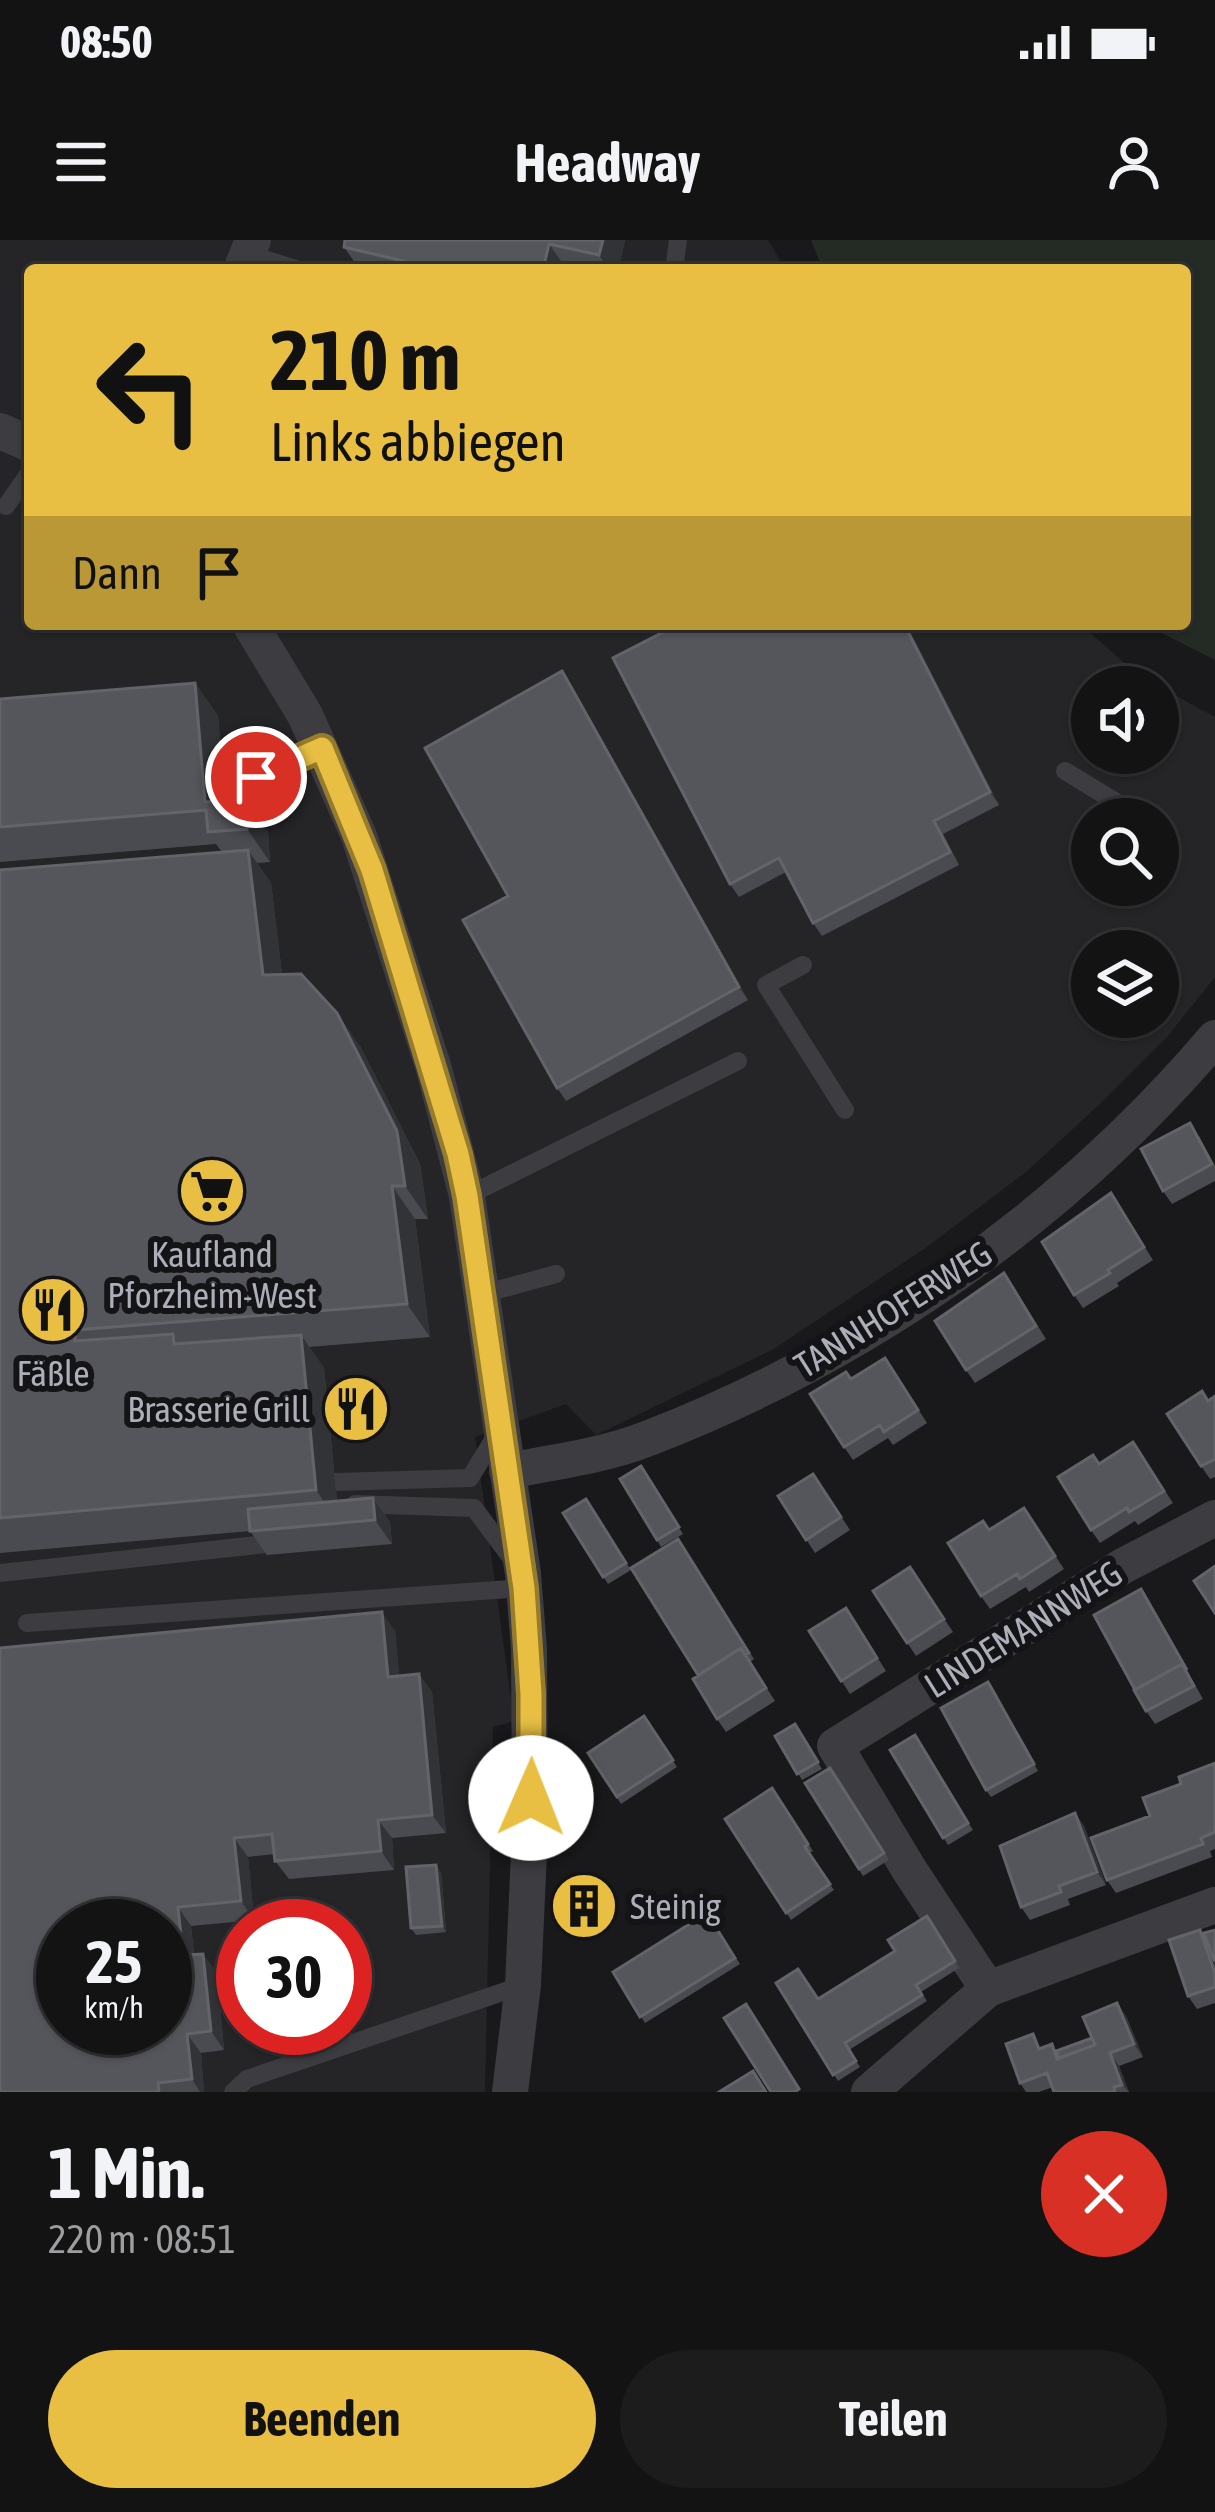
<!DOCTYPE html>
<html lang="de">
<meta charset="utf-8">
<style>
body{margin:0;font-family:"Asap Condensed",sans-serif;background:#1c1c1d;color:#f1f3f6;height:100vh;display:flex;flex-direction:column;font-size:45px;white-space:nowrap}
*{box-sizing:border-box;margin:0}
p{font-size:39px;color:#9d9ea0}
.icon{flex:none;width:66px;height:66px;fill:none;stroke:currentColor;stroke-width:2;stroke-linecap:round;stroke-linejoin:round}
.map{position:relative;height:1852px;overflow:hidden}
.side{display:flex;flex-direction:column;background:#131314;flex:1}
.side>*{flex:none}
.banner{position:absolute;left:24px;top:24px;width:1167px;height:366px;border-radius:12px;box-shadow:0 3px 9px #0004,0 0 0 3px #323234;background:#e8bf43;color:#111;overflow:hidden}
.fabs{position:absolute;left:1071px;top:426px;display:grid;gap:24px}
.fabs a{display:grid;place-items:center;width:108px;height:108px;border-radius:50%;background:#131314;box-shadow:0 3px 9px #0004,0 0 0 3px #323234;font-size:60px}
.speed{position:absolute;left:36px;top:1659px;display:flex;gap:24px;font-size:60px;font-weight:700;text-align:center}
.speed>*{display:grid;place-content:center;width:156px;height:156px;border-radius:50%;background:#131314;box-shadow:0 3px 9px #0004,0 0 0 3px #323234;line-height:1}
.speed small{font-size:30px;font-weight:400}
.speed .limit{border:18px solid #d22;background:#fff;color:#111}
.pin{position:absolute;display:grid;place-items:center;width:102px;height:102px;color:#fff;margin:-51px;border:6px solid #fff;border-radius:50%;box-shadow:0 3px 12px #0007}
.me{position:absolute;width:132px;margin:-66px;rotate:1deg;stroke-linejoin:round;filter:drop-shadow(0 0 9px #0008)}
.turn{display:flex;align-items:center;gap:42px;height:252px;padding:0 48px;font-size:54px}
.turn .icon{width:156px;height:156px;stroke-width:2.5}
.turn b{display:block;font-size:84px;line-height:102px}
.then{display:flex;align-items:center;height:114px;padding:0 48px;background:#0003;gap:24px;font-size:45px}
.round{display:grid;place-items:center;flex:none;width:126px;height:126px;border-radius:63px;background:#1c1c1d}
.headline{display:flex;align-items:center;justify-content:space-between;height:204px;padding:0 48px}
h1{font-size:72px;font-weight:700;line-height:90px}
.cta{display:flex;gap:24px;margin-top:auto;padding:24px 48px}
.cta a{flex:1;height:138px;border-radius:72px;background:#e8bf43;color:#111;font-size:48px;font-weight:700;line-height:138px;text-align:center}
.cta a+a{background:#1c1c1d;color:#f1f3f6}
.status{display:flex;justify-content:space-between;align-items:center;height:84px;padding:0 60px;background:#131314;direction:ltr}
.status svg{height:33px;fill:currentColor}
header{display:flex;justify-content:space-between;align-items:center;height:156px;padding:0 48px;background:#131314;font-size:54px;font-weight:700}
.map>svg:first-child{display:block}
</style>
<div class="status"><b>08:50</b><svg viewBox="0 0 49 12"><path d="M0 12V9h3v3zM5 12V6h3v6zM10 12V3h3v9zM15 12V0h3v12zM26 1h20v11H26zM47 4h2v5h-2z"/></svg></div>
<header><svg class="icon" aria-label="menu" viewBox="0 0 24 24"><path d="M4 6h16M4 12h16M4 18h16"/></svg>Headway<svg class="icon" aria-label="person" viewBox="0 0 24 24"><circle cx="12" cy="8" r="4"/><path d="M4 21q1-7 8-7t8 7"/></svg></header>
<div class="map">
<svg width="1215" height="1852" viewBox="0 0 1215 1852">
<rect width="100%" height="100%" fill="#19191b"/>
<path fill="#252528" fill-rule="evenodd" d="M 0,0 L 768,0 L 786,30 L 30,30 L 30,384 L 1080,384 L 1138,435 L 1215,477 L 1215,737 L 1167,797 L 1101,863 L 1026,932 L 927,1007 L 772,1110 L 596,1195 L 566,1164 L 475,1197 L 514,1481 L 493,1487 L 485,1852 L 0,1852 ZM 1092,447 L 1158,447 L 1158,513 L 1092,513 ZM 1092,579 L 1158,579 L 1158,645 L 1092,645 ZM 1092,711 L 1158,711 L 1158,777 L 1092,777 ZM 63,1686 L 165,1686 L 165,1788 L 63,1788 ZM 243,1686 L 345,1686 L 345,1788 L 243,1788 Z"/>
<path fill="#232b24" d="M 811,0 L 1215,0 L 1215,420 L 1144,384 L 1185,384 L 1185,30 L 823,30 Z"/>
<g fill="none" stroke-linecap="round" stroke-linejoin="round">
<path stroke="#3c3c41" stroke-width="18" d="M 248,14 L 299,30
M 674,30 L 678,0
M 6,266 L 30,232
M 1065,531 L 1134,573
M 256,537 L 322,509
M 803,725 L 766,745 L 845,870
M 467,956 L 738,821
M 479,1055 L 556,1034
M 335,1242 L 470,1238 L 498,1192
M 355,1264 L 474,1268 L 515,1323
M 0,1333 L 266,1304
M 27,1383 L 524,1348
M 233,1852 L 247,1839 L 523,1745"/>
<path stroke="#3c3c41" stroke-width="36" d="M 241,30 L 253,0
M 0,191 L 30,204
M 250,384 L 305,475 L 359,596 L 434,829 L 467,956 L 523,1334 L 529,1409 L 530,1590 L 523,1745 L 510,1852
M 507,1231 C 554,1222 604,1216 649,1198 C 866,1114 1064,976 1215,798
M 988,1749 L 910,1631 L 835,1506 L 1123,1326 L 1215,1278
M 869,1852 L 988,1749 L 1215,1665"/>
</g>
<path fill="#4a4b50" d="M 345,0 L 625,0 L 618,30 L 574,30 L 566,28 L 566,30 L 360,30 L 344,7 Z
M 906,384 L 999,565 L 943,594 L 959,625 L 822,696 L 813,683 L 786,632 L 739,657 L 730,644 Z
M 562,431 L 571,444 L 748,760 L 566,861 L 557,848 L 508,656 Z
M 195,443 L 218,476 L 225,560 L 244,559 L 268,592 L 270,622 L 257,623 L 271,643 L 282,734 L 360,806 L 420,924 L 428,979 L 415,979 L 430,1097 L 309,1107 L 324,1128 L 337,1261 L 373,1258 L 390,1282 L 392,1304 L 267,1315 L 250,1291 L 0,1313 L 0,630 L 222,612 L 216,604 L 0,622 L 0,459 Z
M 1199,896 L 1215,926 L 1215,941 L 1172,964 L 1163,951 Z
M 1111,953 L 1153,1020 L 1117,1043 L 1119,1046 L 1083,1068 L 1074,1055 Z
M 1013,1046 L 1046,1099 L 975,1143 L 966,1130 Z
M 885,1118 L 927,1183 L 893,1205 L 888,1198 L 853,1220 L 844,1207 L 851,1139 Z
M 1215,1156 L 1215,1237 L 1210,1239 L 1201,1226 L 1208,1161 Z
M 1133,1202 L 1173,1263 L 1138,1285 L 1135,1281 L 1100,1303 L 1091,1290 L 1099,1224 Z
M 641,1226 L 683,1294 L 661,1307 L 620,1239 Z
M 813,1234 L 850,1290 L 815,1313 L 778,1256 Z
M 586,1259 L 631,1330 L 608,1344 L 563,1273 Z
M 1024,1268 L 1064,1329 L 1029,1352 L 1026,1347 L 990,1369 L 981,1356 L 989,1290 Z
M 678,1299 L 754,1419 L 750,1422 L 775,1461 L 726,1492 L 717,1479 L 698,1435 Z
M 910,1327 L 953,1392 L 916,1416 L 873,1351 Z
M 1141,1349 L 1203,1459 L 1155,1484 L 1146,1471 Z
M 846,1368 L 886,1431 L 850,1454 L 809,1391 Z
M 395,1391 L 399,1435 L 419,1434 L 432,1452 L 446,1593 L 392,1598 L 394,1630 L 289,1639 L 275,1621 L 275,1614 L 248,1617 L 254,1680 L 191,1686 L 194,1714 L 217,1732 L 224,1810 L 201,1813 L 204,1852 L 0,1852 Z
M 993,1448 L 1038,1531 L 991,1557 L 986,1550 Z
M 644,1476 L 677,1527 L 621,1564 L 588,1513 Z
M 795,1484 L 822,1529 L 802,1540 L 775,1496 Z
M 915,1495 L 973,1590 L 948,1605 L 890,1510 Z
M 1215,1523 L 1215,1609 L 1210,1611 L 1212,1617 L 1116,1653 L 1107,1640 L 1150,1576 L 1181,1544 Z
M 830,1528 L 889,1620 L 863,1636 L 805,1543 Z
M 772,1548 L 813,1611 L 809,1613 L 834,1650 L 791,1680 L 725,1579 Z
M 1075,1573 L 1084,1586 L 1106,1645 L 1068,1659 L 1070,1665 L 1030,1680 L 1021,1667 Z
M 441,1632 L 446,1692 L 416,1695 L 411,1688 Z
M 584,1650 L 589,1656 L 588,1676 L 579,1676 L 575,1669 Z
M 707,1673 L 740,1724 L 645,1783 L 613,1732 Z
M 927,1676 L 959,1728 L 921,1752 L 927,1761 L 849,1810 L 860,1827 L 838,1841 L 776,1743 L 818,1758 L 895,1711 Z
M 1200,1690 L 1206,1699 L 1215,1690 L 1215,1763 L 1197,1769 L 1188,1756 Z
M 1126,1776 L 1143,1817 L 1119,1826 L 1129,1852 L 1054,1852 L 1053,1847 L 1039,1852 L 1026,1852 L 1020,1843 L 1042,1808 L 1052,1804 L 1056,1811 L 1092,1798 Z"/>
<path fill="#323336" d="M 603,0 L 625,0 L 618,30 L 609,30 L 599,15 Z
M 549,4 L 566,28 L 566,30 L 543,30 Z
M 904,384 L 906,384 L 999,565 L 990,552 Z
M 562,431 L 571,444 L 748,760 L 739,747 Z
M 195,443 L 218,476 L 227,591 L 205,562 Z
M 244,559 L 268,592 L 270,622 L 247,589 Z
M 248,610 L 271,643 L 286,767 L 263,735 Z
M 337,773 L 360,806 L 420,924 L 428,979 L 405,946 Z
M 392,946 L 415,979 L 430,1097 L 407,1064 Z
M 301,1095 L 324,1128 L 339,1283 L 316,1250 Z
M 373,1258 L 390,1282 L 392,1304 L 375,1280 Z
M 382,1372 L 395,1391 L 401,1455 L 388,1437 Z
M 419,1434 L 432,1452 L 446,1593 L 432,1575 Z
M 1075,1573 L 1084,1586 L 1106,1645 L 1097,1632 Z
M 378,1580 L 392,1598 L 394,1630 L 381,1611 Z
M 234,1598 L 248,1617 L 254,1680 L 241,1661 Z
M 436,1625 L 441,1632 L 446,1692 L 442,1686 Z
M 584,1650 L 589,1656 L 588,1676 L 584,1669 Z
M 178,1667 L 191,1686 L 196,1734 L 183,1715 Z
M 1200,1690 L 1209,1702 L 1215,1722 L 1215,1733 Z
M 203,1714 L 217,1732 L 224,1810 L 211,1791 Z
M 1117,1763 L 1126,1776 L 1143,1817 L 1134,1804 Z
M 187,1794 L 201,1813 L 204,1852 L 200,1852 L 192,1839 Z
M 1110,1813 L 1119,1826 L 1129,1852 L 1122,1845 Z"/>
<path fill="#55565b" stroke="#62646a" stroke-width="3" fill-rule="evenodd" d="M 345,0 L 603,0 L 599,15 L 549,4 L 543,30 L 441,30 L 344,7 Z
M 679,384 L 904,384 L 990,552 L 934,581 L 950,612 L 813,683 L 779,618 L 730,644 L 613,418 Z
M 562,431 L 739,747 L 557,848 L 463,680 L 508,656 L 425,508 Z
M 195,443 L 205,562 L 244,559 L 247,589 L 208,592 L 206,570 L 0,587 L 0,459 Z
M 248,610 L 263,735 L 301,734 L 337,773 L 397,891 L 405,946 L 392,946 L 407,1064 L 75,1090 L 75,1101 L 173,1094 L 174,1104 L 301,1095 L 316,1250 L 0,1278 L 0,630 Z
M 1190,883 L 1212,924 L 1163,951 L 1141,909 Z
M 1111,953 L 1144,1007 L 1108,1030 L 1110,1033 L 1074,1055 L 1042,1002 Z
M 1004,1033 L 1036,1086 L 966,1130 L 935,1081 Z
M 885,1118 L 918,1170 L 884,1192 L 880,1185 L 844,1207 L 810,1154 L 846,1132 L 851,1139 Z
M 1202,1151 L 1208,1161 L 1215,1156 L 1215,1219 L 1201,1226 L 1167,1174 Z
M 1133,1202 L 1164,1251 L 1129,1272 L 1127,1268 L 1091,1290 L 1058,1237 L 1093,1215 L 1099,1224 Z
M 641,1226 L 679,1287 L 657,1300 L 620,1239 Z
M 813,1234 L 841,1277 L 806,1300 L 778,1256 Z
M 373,1258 L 375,1280 L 250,1291 L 248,1269 Z
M 586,1259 L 626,1323 L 603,1337 L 563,1273 Z
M 1024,1268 L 1055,1316 L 1020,1339 L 1017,1334 L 981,1356 L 948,1303 L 983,1281 L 989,1290 Z
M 678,1299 L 749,1413 L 745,1415 L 741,1408 L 698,1435 L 631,1328 Z
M 1215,1326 L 1215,1373 L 1194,1341 Z
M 910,1327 L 944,1379 L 907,1403 L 873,1351 Z
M 1141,1349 L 1187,1430 L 1182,1424 L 1135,1450 L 1094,1375 Z
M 846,1368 L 877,1418 L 841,1441 L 809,1391 Z
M 382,1372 L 388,1437 L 419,1434 L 432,1575 L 378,1580 L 381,1611 L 275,1621 L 272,1594 L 234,1598 L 241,1661 L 178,1667 L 183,1715 L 203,1714 L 211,1791 L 187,1794 L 192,1839 L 158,1843 L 159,1852 L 0,1852 L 0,1408 ZM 63,1686 L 165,1686 L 165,1788 L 63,1788 Z
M 741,1408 L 766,1448 L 717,1479 L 693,1439 Z
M 1182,1424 L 1194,1446 L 1146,1471 L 1134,1450 Z
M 988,1442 L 1034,1524 L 986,1550 L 941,1468 Z
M 644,1476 L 673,1520 L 617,1557 L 588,1513 Z
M 795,1484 L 818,1522 L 797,1534 L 775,1496 Z
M 915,1495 L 968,1583 L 943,1598 L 890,1510 Z
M 1215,1523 L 1215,1592 L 1201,1598 L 1203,1604 L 1107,1640 L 1091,1598 L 1150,1576 L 1143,1558 L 1181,1544 L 1179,1537 Z
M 830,1528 L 884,1613 L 859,1629 L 805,1543 Z
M 772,1548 L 808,1604 L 805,1607 L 830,1644 L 786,1673 L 725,1579 Z
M 1075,1573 L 1097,1632 L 1059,1646 L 1061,1652 L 1021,1667 L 1000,1606 Z
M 436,1625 L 442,1686 L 411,1688 L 406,1627 Z
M 575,1650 L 584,1650 L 584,1669 L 575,1669 Z
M 707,1673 L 735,1718 L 640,1777 L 613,1732 Z
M 927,1676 L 955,1721 L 916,1745 L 922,1755 L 845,1803 L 856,1821 L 833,1835 L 776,1743 L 798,1729 L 818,1759 L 895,1711 L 888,1700 Z
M 1200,1690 L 1215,1733 L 1215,1747 L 1188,1756 L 1169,1700 Z
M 1215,1690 L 1215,1720 L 1214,1720 L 1204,1693 Z
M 1117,1763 L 1134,1804 L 1110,1813 L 1122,1845 L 1114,1847 L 1115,1852 L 1054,1852 L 1047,1833 L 1020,1843 L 1006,1804 L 1033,1794 L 1039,1809 L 1052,1804 L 1057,1819 L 1095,1805 L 1083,1777 Z
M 746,1764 L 799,1849 L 795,1852 L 771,1852 L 724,1778 Z
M 1092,1798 L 1095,1805 L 1059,1818 L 1056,1811 Z
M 753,1831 L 766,1852 L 719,1852 Z"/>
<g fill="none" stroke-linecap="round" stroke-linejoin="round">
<g stroke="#977c2c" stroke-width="30">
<path id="route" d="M 256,537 L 322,508 L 372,630 L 458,914 L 467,956 L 524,1348 L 531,1454 L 531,1558"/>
</g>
<use href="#route" stroke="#e8bf43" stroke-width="21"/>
</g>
<defs>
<g id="supermarket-disc" transform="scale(3.45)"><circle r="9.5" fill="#e8bf43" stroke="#141416"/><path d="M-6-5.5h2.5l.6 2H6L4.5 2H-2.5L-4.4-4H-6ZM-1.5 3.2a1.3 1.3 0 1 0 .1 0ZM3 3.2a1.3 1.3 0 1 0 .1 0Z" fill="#111"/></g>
<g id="restaurant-disc" transform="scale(3.45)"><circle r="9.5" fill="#e8bf43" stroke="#141416"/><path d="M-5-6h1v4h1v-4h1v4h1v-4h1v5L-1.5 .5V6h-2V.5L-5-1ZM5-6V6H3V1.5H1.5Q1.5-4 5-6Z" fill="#111"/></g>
<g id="building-disc" transform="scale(3.45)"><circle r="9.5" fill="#e8bf43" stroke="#141416"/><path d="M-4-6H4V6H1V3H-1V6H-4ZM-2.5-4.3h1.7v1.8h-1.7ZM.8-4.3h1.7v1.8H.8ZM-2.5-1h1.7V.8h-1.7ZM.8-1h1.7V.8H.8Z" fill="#111"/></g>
</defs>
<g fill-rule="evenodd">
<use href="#supermarket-disc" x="212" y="951"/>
<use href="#restaurant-disc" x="53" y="1070"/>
<use href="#restaurant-disc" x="356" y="1169"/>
<use href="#building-disc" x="584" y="1666"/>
</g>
<g text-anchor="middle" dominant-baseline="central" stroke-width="12" stroke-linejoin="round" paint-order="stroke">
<g font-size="36" fill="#acafba" stroke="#141416">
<text x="212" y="1014">Kaufland<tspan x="212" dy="41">Pforzheim-West</tspan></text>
<text x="53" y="1133">Fäßle</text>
<text x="310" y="1169" text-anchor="end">Brasserie Grill</text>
<text x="630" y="1666" text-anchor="start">Steinig</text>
</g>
<g font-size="36" fill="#acafba" stroke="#141416">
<text transform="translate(893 1069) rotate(-32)">TANNHOFERWEG</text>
<text transform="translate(1023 1389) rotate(-32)">LINDEMANNWEG</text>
</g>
</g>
</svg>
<div class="fabs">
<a><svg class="icon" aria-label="sound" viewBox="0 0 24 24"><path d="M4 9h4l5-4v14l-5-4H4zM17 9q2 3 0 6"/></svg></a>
<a><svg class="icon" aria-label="search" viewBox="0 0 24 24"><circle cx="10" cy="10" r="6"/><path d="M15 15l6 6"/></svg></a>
<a><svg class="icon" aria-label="layers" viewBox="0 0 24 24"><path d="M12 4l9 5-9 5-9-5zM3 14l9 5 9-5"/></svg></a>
</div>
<div class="speed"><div>25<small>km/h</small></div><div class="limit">30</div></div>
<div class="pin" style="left:256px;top:537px;background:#d93025"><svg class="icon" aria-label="arrive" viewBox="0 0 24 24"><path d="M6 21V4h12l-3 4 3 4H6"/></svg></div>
<svg class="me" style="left:531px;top:1558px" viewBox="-20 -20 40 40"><circle r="19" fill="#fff"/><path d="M0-13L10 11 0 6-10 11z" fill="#e8bf43"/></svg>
<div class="banner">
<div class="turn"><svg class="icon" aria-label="left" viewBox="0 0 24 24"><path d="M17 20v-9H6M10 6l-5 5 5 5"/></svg><div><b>210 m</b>Links abbiegen</div></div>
<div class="then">Dann<svg class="icon" aria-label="arrive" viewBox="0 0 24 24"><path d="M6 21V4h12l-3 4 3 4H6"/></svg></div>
</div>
</div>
<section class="side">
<div class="headline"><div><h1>1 Min.</h1><p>220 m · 08:51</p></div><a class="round" style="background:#d93025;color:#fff"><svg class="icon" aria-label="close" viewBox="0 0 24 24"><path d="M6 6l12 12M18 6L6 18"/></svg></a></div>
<div class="cta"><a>Beenden</a><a>Teilen</a></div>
</section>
